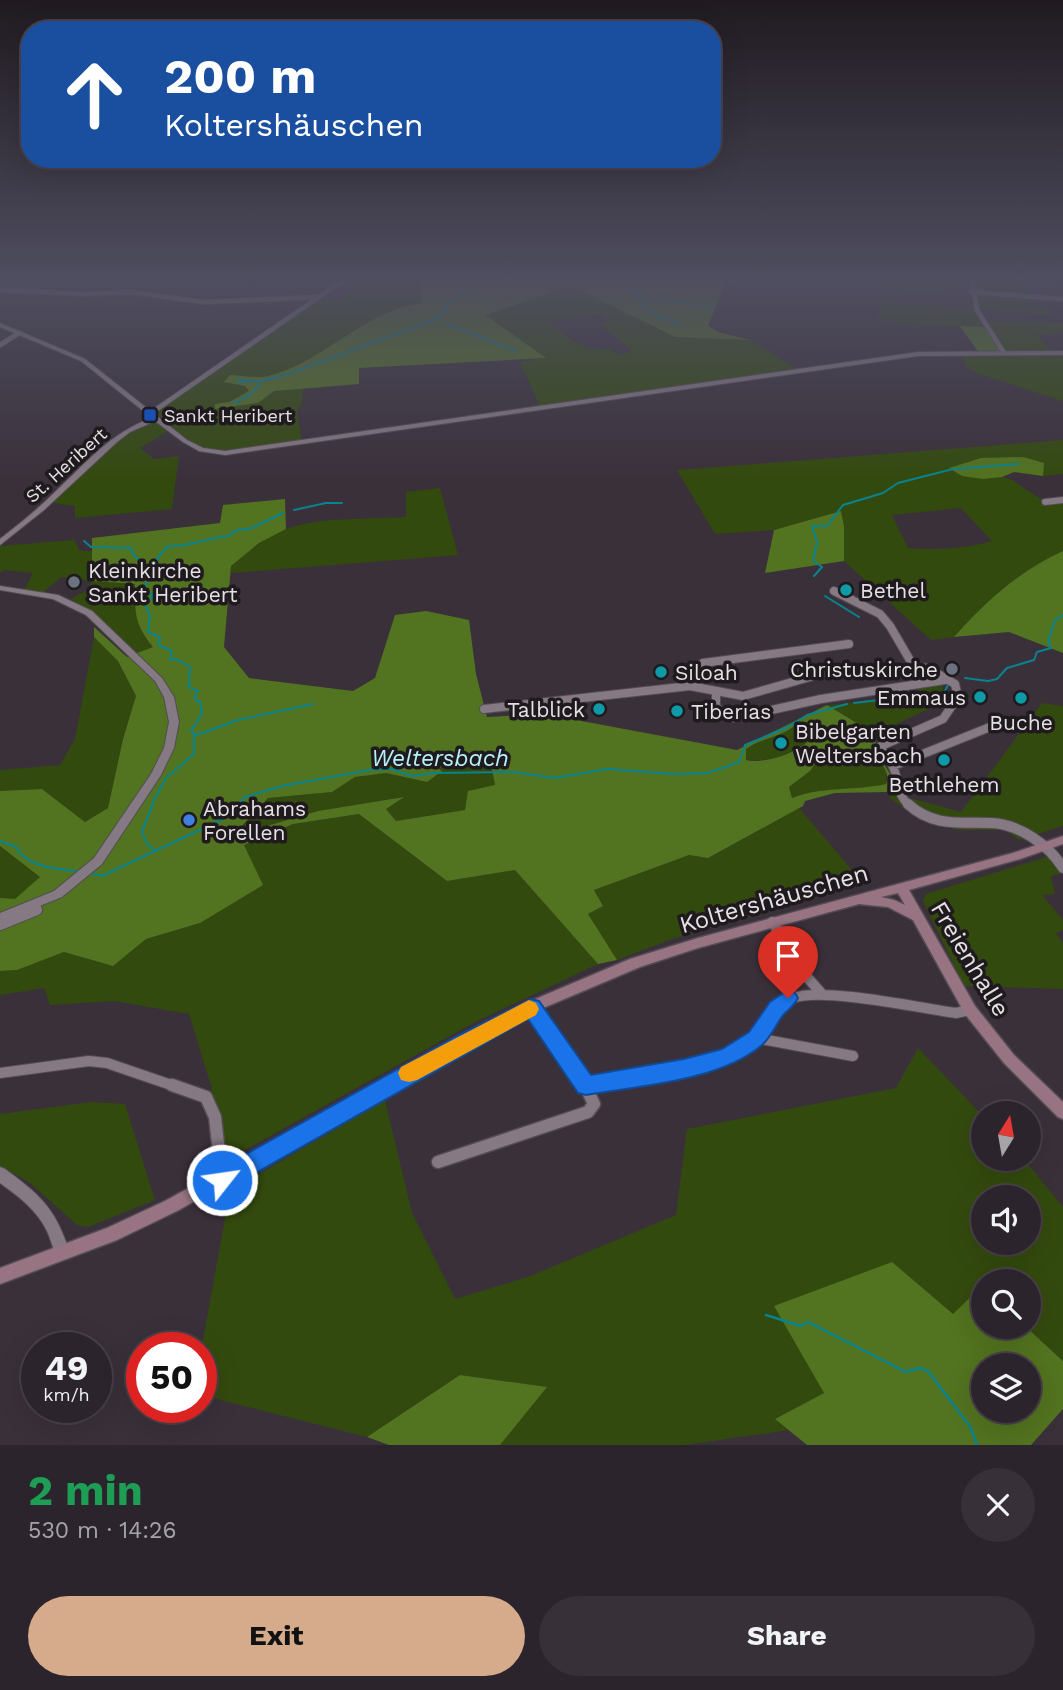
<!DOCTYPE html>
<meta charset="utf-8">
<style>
body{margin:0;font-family:"Work Sans",sans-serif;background:#383038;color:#f1f3f6;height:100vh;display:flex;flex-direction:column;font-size:26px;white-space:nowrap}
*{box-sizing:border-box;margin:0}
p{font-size:23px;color:#a6a4a9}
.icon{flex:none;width:38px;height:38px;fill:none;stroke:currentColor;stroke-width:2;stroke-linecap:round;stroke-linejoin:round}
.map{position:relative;height:1445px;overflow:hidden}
.panel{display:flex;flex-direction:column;background:#2c242c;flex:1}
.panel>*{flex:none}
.hud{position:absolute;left:21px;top:21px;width:700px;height:147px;border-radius:28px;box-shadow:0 7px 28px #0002,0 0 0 2px #484148;background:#1a4fa0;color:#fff;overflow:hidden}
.needle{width:46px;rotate:11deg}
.tools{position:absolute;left:971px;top:1101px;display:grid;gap:14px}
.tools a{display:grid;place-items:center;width:70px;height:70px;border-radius:50%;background:#2c242c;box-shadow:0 7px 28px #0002,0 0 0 2px #484148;font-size:35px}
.speed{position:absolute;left:21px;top:1332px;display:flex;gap:14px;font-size:35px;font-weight:700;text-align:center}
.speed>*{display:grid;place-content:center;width:91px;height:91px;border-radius:50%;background:#2c242c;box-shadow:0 7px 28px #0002,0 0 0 2px #484148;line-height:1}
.speed small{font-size:18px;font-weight:400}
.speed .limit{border:10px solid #d22;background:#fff;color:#111}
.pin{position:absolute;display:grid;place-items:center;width:60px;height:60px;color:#fff;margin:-72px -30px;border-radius:50% 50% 50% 0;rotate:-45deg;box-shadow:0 0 7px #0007}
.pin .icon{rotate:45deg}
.me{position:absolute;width:77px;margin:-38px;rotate:60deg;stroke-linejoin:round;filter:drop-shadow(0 0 5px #0008)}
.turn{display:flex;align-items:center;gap:24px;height:147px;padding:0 28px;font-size:32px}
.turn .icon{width:91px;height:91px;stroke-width:2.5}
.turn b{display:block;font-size:49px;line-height:60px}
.round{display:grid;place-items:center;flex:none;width:74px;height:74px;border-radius:37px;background:#383038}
.head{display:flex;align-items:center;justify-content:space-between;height:119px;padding:0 28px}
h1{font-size:42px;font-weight:700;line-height:52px;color:#1e9e55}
.action{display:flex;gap:14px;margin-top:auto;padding:14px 28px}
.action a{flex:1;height:80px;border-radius:42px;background:#d6ab8b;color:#111;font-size:28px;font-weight:700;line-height:80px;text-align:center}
.action a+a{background:#383038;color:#f1f3f6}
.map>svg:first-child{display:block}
</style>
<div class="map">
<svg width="1063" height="1445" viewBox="0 0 1063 1445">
<rect width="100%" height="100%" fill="#3a303a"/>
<path fill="#334a0e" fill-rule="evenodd" d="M 347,279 L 421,279 L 423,303 C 365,310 324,362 268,376 C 257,379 242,376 231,375 L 225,382 L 246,386 L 249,391 L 215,409 L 258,403 L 274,391 L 303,388 L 302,404 L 297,411 L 302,441 L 215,451 L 195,446 L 154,412 L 315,300 L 344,299 L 347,289 L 345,286 L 338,286 Z
M 882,279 L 970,279 L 969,286 L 950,284 L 944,294 L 876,287 Z
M 974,282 L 1026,287 L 1031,306 L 1050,308 L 1053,315 L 978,309 Z
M 568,284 L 675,337 L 750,340 L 799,371 L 541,408 L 520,362 L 545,358 L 484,315 L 544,295 ZM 600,314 L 611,321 L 600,324 L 632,351 L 619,355 L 609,348 C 584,353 567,336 548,322 Z
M 971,299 L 984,327 L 928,326 L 878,320 L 880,301 L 964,308 L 972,307 Z
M 985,321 L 1063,323 L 1063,333 L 1036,334 L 1052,352 L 1006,352 Z
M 961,354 L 1063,354 L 1063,401 L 977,373 L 967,368 Z
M 155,421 L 168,431 L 140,448 L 154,459 L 179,456 L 172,509 L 75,518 L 75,506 L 53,503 L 92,465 L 84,462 L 112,438 L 118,442 L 143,424 Z
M 1063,440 L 1063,474 L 1043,476 L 1043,463 L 983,479 L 1002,477 L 1012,480 L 1045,502 L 1063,502 L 1063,551 C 1019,571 985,602 954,637 L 931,640 L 844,561 L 844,526 L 841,511 L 774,530 L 715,534 L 677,470 ZM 961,508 L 992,541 C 963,549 938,550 908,548 L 892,515 Z
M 440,488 L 458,555 L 231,573 L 231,566 C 248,552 265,536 286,529 C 323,516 368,520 406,517 L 406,492 Z
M 74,540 L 80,551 L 92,551 L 92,581 L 135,584 C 135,610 136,626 153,647 L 136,654 L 91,612 L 71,599 L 87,590 L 92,581 L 61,577 L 44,592 L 24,590 L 33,573 L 5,570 L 0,573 L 0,546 Z
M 94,637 L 118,661 L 136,696 L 123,739 L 108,808 L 85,822 L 42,789 L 0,791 L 0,770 L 60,765 L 75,739 Z
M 941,683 L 945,696 L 939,704 L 875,734 L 827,705 L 916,697 L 918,689 Z
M 1042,703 L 1063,706 L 1063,826 L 1019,840 L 1005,830 L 959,830 L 921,820 L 891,799 L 887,792 L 961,812 Z
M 796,725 L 810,730 L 810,740 C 795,754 765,764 745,759 L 746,749 C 762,738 781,737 796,725 Z
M 840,751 L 877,757 L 886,769 L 886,784 C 855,791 822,786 792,798 L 789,787 L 810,771 L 819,758 Z
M 475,755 L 513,764 L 495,785 L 465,810 L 396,821 L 386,809 L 402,797 L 318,811 L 239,834 L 237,830 L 268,798 L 332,792 L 355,777 L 386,773 L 427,782 L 428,764 Z
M 799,808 L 864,884 L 672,939 L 617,960 L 587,913 L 603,906 L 594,890 L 689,855 L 708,858 Z
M 359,814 L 447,881 L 515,870 L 598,964 L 475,1022 L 225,1161 L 207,1095 L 212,1089 L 189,1014 L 114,1001 L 50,1005 L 44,988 L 0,995 L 0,971 L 17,970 L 64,952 L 113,966 L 146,939 L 200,923 L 244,845 L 293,824 Z
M 0,846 L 41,877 L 15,900 L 0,898 Z
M 1050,856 L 1062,873 L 1051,876 L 1055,894 L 1042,895 L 1063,920 L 1063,930 L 1056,933 L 1063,943 L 1063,989 L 964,986 L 923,901 L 926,894 Z
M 918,1048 L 983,1116 L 984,1158 L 1024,1159 L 1063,1207 L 1063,1361 L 1026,1327 L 1029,1326 L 1029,1281 L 984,1281 L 983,1288 L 981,1286 L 954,1314 L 824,1393 L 775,1419 L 789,1430 L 685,1445 L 500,1445 L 546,1387 L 460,1375 L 367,1437 L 201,1395 L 201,1351 L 230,1191 L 385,1100 L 412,1213 L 455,1299 L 528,1277 L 676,1215 L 687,1129 L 896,1088 ZM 984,1197 L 1029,1197 L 1029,1242 L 984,1242 Z
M 91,1102 L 125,1104 L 155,1200 L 88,1227 L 77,1225 L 29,1182 L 0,1166 L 0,1114 Z"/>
<path fill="#52731f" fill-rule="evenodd" d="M 421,279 L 752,279 L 725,282 L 708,326 L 718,332 L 750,340 L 675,337 L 568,284 L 544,295 L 485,315 L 546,358 L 359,368 L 359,384 L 274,391 L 258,403 L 215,409 L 215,404 L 229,402 L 249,391 L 245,386 L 224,382 L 230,375 C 242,375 257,379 268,376 C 324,362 365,310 422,303 Z
M 960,326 L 984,327 L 1002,352 L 979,353 Z
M 1023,457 L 1044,463 L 1043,476 L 1014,472 L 1002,477 L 983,479 L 962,476 L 949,468 L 981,458 Z
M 285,499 L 286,529 L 259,543 L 231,566 L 224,647 L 249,678 L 353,691 L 375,678 L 395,615 L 426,611 L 469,620 L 476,674 L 487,717 L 544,714 L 737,750 L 827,705 L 875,734 L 877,752 L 890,774 L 887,792 L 835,793 L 805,801 L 803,806 L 708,858 L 689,855 L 594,890 L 603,906 L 588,914 L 617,960 L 598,964 L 515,870 L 447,881 L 359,814 L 293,824 L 244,845 L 263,885 L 200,923 L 146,939 L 113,966 L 64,952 L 17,970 L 0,971 L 0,898 L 15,899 L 40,877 L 0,846 L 0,791 L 42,789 L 85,822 L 108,808 L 123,739 L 136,696 L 118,661 L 94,637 L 94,627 L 127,657 L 153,647 C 134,624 135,613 135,584 L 92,581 L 92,538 L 220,523 L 223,505 ZM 796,725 L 810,730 L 810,740 C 795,754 765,764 746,760 L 746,749 C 762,738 781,737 796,725 ZM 840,751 L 877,757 C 883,766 890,773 886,784 C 855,791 822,786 792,798 L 789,787 L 810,771 L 819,758 ZM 475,755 L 511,764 L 492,769 L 495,785 L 468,791 L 465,810 L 396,821 L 386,809 L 404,797 L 318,811 L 239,834 L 238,830 L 268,798 L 332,792 L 355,777 L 386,773 L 427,782 L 442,771 L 430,764 Z
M 841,511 L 844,526 L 844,561 L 765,573 L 774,530 Z
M 1063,551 L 1063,653 L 1009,632 L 954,637 C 985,602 1019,571 1063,551 Z
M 892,1262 L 953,1314 L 982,1286 L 984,1326 L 1026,1327 L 1063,1361 L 1063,1409 L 1031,1445 L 807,1445 L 775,1419 L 824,1393 L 774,1306 ZM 984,1365 L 1029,1365 L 1029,1410 L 984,1410 Z
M 460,1375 L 547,1387 L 500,1445 L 389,1445 L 367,1437 Z"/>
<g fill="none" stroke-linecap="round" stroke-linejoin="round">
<path stroke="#088390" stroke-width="2" d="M 619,279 L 638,294 L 635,294 L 650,312 L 680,325
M 640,296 L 691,304
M 700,305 L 710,306
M 447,324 L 516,351
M 239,379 L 248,382
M 238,382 L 261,381 L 283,376 L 439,318 L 437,314 L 446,312 L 444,307 L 467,290 L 495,279
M 234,403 L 249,396 L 261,383
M 294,510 L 326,503 L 342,503
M 84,541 L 91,547 L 132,548 L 132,553 L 151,572
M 814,576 L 822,567 L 813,561 L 817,542 L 812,526 L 827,526 L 843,505 L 883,493 L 898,483 L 953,469 L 1019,464
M 825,596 L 859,617
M 965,678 L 988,681 L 997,679 L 1007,668 L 1034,660 L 1037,652 L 1051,648 L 1048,641 L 1055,620 L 1063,615
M 854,703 L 895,698 L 940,700 L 948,685
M 194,736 L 238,720 L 313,704
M 153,802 L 166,778 L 194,754 L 194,733 L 191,731 L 202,714 L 200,701 L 196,701 L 195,697 L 198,691 L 189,687 L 190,667 L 181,661 L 170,659 L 172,651 L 159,645 L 160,637 L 148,632 L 150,616 L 144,602 L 152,598 L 153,594 L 143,591 L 159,556 L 168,546 C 188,548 209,537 229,536 L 234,531 L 252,528 L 283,513
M 153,804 L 142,831 L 146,843 L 156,851
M 0,841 L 16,847 C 28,869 58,868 80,872
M 89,873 L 102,876 L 227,817 L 245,797 L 282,786 L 369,770 L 392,769 L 412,776 L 434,773 L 514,772 L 554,778 L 607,769 L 674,774 L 708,773 L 739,762 L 745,745 L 788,727 L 807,715 L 847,704"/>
<path stroke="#088390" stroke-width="2.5" d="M 766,1315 L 801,1326 L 808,1322 L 906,1372 L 919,1368 L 928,1371 L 971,1428 L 977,1445"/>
<g stroke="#544c54" stroke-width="6">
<path id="minor-far4" d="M 972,281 L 977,310 L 1004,353
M 0,290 L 85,294 L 130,292 L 204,302 L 318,297
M 971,292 L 1063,299
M 0,345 L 19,333
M 151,413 L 345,279"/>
</g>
<g stroke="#544c54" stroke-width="8">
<path id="minor-far3" d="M 1045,502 L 1063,500"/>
</g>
<g stroke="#544c54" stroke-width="10">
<path id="minor-far2" d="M 834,591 L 880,614 L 890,626 L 914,667
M 690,686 L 692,671 L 703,663 L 849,644
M 716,692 L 716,706 L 721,713 L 735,718 L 821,699 L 945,680
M 484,709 L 690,686 L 743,696 L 824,673 L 914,667 L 928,668 L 955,684 L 958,697 L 943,719 L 881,746 C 883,755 888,758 892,765 C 901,781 894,792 910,806
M 893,766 L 1000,723"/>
</g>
<g stroke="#544c54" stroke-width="12">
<path id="minor-far1" d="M 908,804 C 933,827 960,822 991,823 C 1019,824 1049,845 1063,868
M 772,922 L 788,944 L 791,959 L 822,994
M 0,925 L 37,910 L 35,905
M 531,1007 L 586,1087
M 756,1038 L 853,1056
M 0,1073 L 89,1061 L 107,1063 L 177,1087
M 586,1086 C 636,1078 695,1075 741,1049 C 762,1037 775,1004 793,998 C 823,987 920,1008 956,1013 L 970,1010"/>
</g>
<g stroke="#544c54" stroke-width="15">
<path id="minor" d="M 172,1085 L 206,1097 L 215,1117 L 222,1179
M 586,1086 L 591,1085
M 438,1162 L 588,1112 L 594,1104 L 585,1085"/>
</g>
<g stroke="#544c54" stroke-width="2">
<path id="tertiary" d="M 0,323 L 85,359 L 187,440 L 203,448 L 225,451 L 918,352 L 1063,351 L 1063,355 L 918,356 L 225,455 L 199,451 L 183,442 L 155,421 L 130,432 L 117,442 L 44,510 L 0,545 L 0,539 C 18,525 37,510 54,493 C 84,465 111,432 152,418 L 81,361 L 0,327 Z
M 0,586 L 58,595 L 92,611 L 162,678 L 174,697 L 179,722 L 174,748 L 161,775 L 102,864 L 62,897 L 0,922 L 0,913 L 54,891 L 94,858 L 151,774 L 164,748 L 169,722 L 164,697 L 155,681 L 86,615 L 53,599 L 0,590 Z
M 0,1167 L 5,1169 C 32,1189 52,1204 64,1237 C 67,1244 70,1251 67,1258 L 62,1260 L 57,1258 C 53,1249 51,1240 47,1231 C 37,1210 18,1196 0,1183 Z"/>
</g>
<g stroke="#544c54" stroke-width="3">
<path id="secondary" d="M 1063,836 L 1063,844 L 1020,859 L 909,890 L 975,1006 L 1014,1055 L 1063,1102 L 1063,1119 L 1058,1117 L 1004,1063 L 965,1014 L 913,920 L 888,907 L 859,904 L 698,948 L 640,967 L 536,1011 L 470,1046 L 177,1211 L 117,1240 L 0,1284 L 0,1268 L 107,1228 L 165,1201 L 526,1003 L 630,959 L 698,938 L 1013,853 ZM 898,893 L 905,905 L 894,900 L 881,897 Z"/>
</g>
<use href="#minor-far4" stroke="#857984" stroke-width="4.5"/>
<use href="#minor-far3" stroke="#857984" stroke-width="6"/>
<use href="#minor-far2" stroke="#857984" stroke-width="8"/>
<use href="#minor-far1" stroke="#857984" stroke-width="10"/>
<use href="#minor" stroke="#857984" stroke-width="12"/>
<use href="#tertiary" fill="#857984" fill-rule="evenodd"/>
<use href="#secondary" fill="#987483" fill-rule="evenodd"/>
</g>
<linearGradient id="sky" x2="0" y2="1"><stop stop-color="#201a20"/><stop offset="0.58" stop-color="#4f4e60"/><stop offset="1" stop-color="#4f4e60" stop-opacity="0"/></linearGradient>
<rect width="1063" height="481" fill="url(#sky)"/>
<path fill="#1a73e8" stroke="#114b97" stroke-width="2" d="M 788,990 L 795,993 L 798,998 C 795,1005 789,1009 784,1014 C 776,1024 771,1037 762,1045 C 720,1081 639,1086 586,1095 L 578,1093 L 528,1019 L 231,1187 L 222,1190 L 214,1187 L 210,1180 L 214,1172 L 457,1036 L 531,999 L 539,1001 L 591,1075 L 684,1059 L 722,1049 L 749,1032 L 770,1002 Z"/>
<path fill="#f59e0b" d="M 529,1000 L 536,1003 L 539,1009 L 536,1015 L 417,1080 L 409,1082 L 401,1080 L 398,1073 L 401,1067 Z"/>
<rect fill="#1a4fb4" stroke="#1f1a1e" stroke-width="2.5" x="143" y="408" width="14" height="14" rx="3.5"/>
<g fill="#6b7280" stroke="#1f1a1e" stroke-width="2.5">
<circle cx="74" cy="582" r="7"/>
<circle cx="952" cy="669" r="7"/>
</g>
<g fill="#0f9aa8" stroke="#1f1a1e" stroke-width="2.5">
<circle cx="846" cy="590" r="7"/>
<circle cx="661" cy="672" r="7"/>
<circle cx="980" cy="697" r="7"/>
<circle cx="1021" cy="698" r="7"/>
<circle cx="599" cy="709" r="7"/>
<circle cx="677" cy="711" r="7"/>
<circle cx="781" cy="743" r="7"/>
<circle cx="944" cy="760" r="7"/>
</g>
<circle fill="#3f7fe0" stroke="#1f1a1e" stroke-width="2.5" cx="189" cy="820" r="7"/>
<g text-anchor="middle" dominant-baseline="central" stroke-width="7" stroke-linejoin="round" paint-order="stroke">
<g font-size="18" fill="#e7e0e6" stroke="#1f1a1e" text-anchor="start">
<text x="164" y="415">Sankt Heribert</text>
</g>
<g font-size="18" fill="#e7e0e6" stroke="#1f1a1e">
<text transform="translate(66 465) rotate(-42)">St. Heribert</text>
</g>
<g font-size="21" fill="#e7e0e6" stroke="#1f1a1e" text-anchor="start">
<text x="88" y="570">Kleinkirche<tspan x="88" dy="24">Sankt Heribert</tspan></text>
<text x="860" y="590">Bethel</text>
<text x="938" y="669" text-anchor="end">Christuskirche</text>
<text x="675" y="672">Siloah</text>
<text x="966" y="697" text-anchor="end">Emmaus</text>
<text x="585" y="709" text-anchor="end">Talblick</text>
<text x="691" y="711">Tiberias</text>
<text x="1021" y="722" text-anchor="middle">Buche</text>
<text x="795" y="731">Bibelgarten<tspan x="795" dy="24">Weltersbach</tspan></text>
<text x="944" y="784" text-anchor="middle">Bethlehem</text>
<text x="203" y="808">Abrahams<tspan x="203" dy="24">Forellen</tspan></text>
</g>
<g font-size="23" font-style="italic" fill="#b6f0f8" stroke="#1f1a1e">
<text x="440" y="758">Weltersbach</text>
</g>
<g font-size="24" fill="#e7e0e6" stroke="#1f1a1e">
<text transform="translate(774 899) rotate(-16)">Koltershäuschen</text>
<text transform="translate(970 959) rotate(59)">Freienhalle</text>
</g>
</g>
</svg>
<div class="tools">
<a><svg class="needle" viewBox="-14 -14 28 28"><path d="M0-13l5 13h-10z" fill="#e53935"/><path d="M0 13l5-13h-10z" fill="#a6a4a9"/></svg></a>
<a><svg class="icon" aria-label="sound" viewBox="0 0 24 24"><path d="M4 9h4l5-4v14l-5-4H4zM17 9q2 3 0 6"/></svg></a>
<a><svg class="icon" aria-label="search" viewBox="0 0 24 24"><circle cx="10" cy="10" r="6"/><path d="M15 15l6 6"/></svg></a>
<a><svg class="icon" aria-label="layers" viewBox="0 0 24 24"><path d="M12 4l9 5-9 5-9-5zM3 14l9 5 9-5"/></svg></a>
</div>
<div class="speed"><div>49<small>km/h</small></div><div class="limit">50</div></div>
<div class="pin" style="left:788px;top:998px;background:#d93025"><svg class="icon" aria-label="arrive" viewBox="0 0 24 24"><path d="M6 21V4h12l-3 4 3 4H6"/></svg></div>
<svg class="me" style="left:222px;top:1180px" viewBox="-20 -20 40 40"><circle r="17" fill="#1a73e8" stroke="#fff" stroke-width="3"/><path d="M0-11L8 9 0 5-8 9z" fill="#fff"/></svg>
<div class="hud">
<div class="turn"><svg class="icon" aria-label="ahead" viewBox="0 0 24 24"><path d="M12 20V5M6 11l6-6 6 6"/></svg><div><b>200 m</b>Koltershäuschen</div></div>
</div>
</div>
<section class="panel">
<div class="head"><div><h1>2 min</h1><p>530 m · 14:26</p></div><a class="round"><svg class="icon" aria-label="close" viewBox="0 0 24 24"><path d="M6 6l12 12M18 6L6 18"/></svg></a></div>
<div class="action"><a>Exit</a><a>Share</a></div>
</section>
